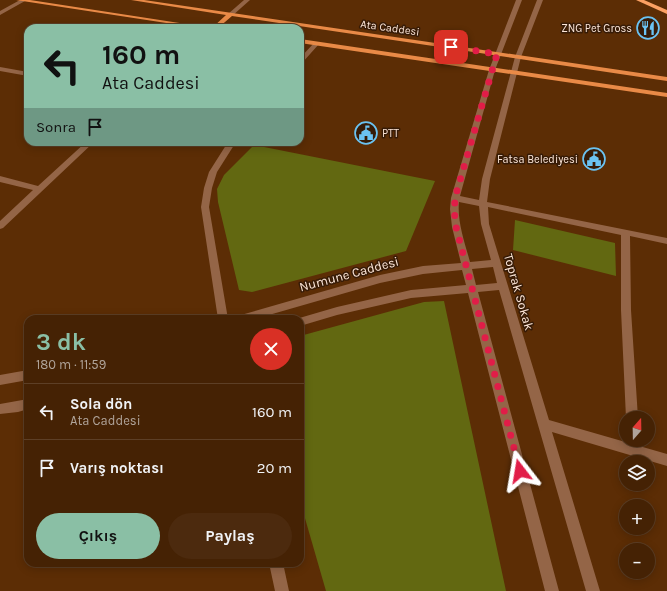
<!DOCTYPE html>
<html lang="tr">
<meta charset="utf-8">
<style>
body{margin:0;font-family:Karla,sans-serif;background:#4c2a0e;color:#f1f3f6;height:100vh;display:flex;flex-direction:column;font-size:15px;white-space:nowrap}
*{box-sizing:border-box;margin:0}
p{font-size:13px;color:#b0a49a}
.icon{flex:none;width:22px;height:22px;fill:none;stroke:currentColor;stroke-width:2;stroke-linecap:round;stroke-linejoin:round}
.map{position:relative;flex:1;overflow:hidden}
.details{position:absolute;left:24px;top:315px;width:280px;height:252px;display:flex;flex-direction:column;background:#452204;border-radius:12px;box-shadow:0 2px 10px #0003,0 0 0 1px #5d3f26}
.details>*{flex:none}
.guide{position:absolute;left:24px;top:24px;width:280px;height:122px;border-radius:12px;box-shadow:0 2px 10px #0003,0 0 0 1px #5d3f26;background:#8abfa5;color:#111;overflow:hidden}
.needle{width:26px;rotate:20deg}
.controls{position:absolute;left:619px;top:411px;display:grid;gap:8px}
.controls a{display:grid;place-items:center;width:36px;height:36px;border-radius:50%;background:#452204;box-shadow:0 2px 10px #0003,0 0 0 1px #5d3f26;font-size:20px}
.pin{position:absolute;display:grid;place-items:center;width:34px;height:34px;color:#fff;margin:-17px;border-radius:8px;box-shadow:0 2px 6px #0006}
.me{position:absolute;width:44px;margin:-22px;rotate:346deg;stroke-linejoin:round;filter:drop-shadow(0 0 3px #0008)}
.turn{display:flex;align-items:center;gap:14px;height:84px;padding:0 12px;font-size:18px}
.turn .icon{width:52px;height:52px;stroke-width:2.5}
.turn b{display:block;font-size:28px;line-height:34px}
.then{display:flex;align-items:center;height:38px;padding:0 12px;background:#0003;gap:8px;font-size:15px}
.round{display:grid;place-items:center;flex:none;width:42px;height:42px;border-radius:21px;background:#4c2a0e}
.overview{display:flex;align-items:center;justify-content:space-between;height:68px;padding:0 12px}
h1{font-size:24px;font-weight:700;line-height:30px;color:#8abfa5}
.primary-button{display:flex;gap:8px;margin-top:auto;padding:8px 12px}
.primary-button a{flex:1;height:46px;border-radius:24px;background:#8abfa5;color:#111;font-size:16px;font-weight:700;line-height:46px;text-align:center}
.primary-button a+a{background:#4c2a0e;color:#f1f3f6}
ul{padding:0;list-style:none}
li{display:flex;align-items:center;gap:12px;height:56px;padding:0 12px;border-top:1px solid #5d3f26}
li div{flex:1}
li b{display:block;font-size:15px}
li em{font-style:normal}
.map>svg:first-child{display:block}
</style>
<div class="map">
<svg width="667" height="591" viewBox="0 0 667 591">
<rect width="100%" height="100%" fill="#5c2d05"/>
<path fill="#626811" d="M 254,145 L 435,181 L 406,251 L 252,292 L 239,290 L 218,202 L 217,189 L 224,175 Z
M 515,220 L 615,243 L 616,276 L 513,250 Z
M 444,301 L 506,591 L 326,591 L 300,501 L 300,336 L 424,302 Z"/>
<g fill="none" stroke-linecap="round" stroke-linejoin="round">
<path fill="#946547" fill-rule="evenodd" d="M 20,0 L 25,1 L 0,15 L 0,11 Z
M 244,0 L 250,0 L 232,16 L 228,16 L 228,14 Z
M 516,0 L 522,0 L 495,70 L 460,196 L 479,200 L 482,179 L 515,57 L 537,0 L 543,0 L 521,57 L 490,179 L 487,202 L 667,238 L 667,244 L 630,236 L 631,310 L 638,418 L 626,418 L 621,310 L 621,235 L 488,207 L 489,224 L 549,420 L 667,454 L 667,466 L 552,432 L 600,591 L 586,591 L 499,290 L 478,292 L 559,591 L 545,591 L 468,293 L 411,298 L 337,315 L 300,326 L 300,319 L 296,319 L 337,307 L 411,290 L 466,285 L 462,270 L 423,274 L 380,283 L 255,319 L 236,319 L 237,316 L 241,315 L 380,275 L 423,266 L 461,263 L 452,227 L 450,209 L 451,198 L 489,70 ZM 459,202 L 479,206 L 481,224 L 491,260 L 470,262 C 465,243 457,222 459,202 ZM 493,267 L 497,283 L 476,285 L 472,269 Z
M 314,43 L 319,44 L 302,63 L 300,64 L 300,58 Z
M 0,67 L 28,72 L 28,76 L 0,71 Z
M 86,142 L 94,142 L 3,228 L 0,229 L 0,221 L 33,190 L 0,182 L 0,176 L 38,186 Z
M 228,142 L 236,142 L 217,172 L 212,188 L 209,207 L 228,319 L 218,319 L 201,207 L 204,188 L 209,172 Z
M 28,370 L 28,380 L 0,385 L 0,375 Z
M 28,399 L 28,409 L 18,412 L 0,414 L 0,404 Z
M 269,563 L 283,563 L 289,591 L 275,591 Z"/>
<path fill="#e98a47" fill-rule="evenodd" d="M 16,0 L 30,0 L 212,28 L 226,15 L 131,0 L 144,0 L 667,77 L 667,81 L 232,16 L 218,28 L 199,28 Z
M 300,39 L 667,93 L 667,97 L 300,43 Z"/>
<path fill="#fca163" fill-rule="evenodd" d="M 636,0 L 644,0 L 667,10 L 667,14 Z"/>
</g>
<g fill="none" stroke-linecap="round" stroke-linejoin="round">
<path stroke="#e11d48" stroke-width="7" stroke-dasharray="0 12.6" d="M 451,47 L 497,54 L 456,194 L 454,209 L 456,227 L 520,471"/>
</g>
<defs>
<g id="restaurant-ring" transform="scale(1.15)"><circle r="9.5" fill="#361b07" stroke="#6bc3f2" stroke-width="1.5"/><path d="M-5-6h1v4h1v-4h1v4h1v-4h1v5L-1.5 .5V6h-2V.5L-5-1ZM5-6V6H3V1.5H1.5Q1.5-4 5-6Z" fill="#6bc3f2"/></g>
<g id="civic-ring" transform="scale(1.15)"><circle r="9.5" fill="#361b07" stroke="#6bc3f2" stroke-width="1.5"/><path d="M-.6-6.5H3V-4.5H.6V-3L4-1V1h2V6H-6V1h2V-1L-.6-3ZM-1.2 2.5V6h2.4V2.5Z" fill="#6bc3f2"/></g>
</defs>
<g fill-rule="evenodd">
<use href="#restaurant-ring" x="648" y="28"/>
<use href="#civic-ring" x="366" y="133"/>
<use href="#civic-ring" x="594" y="159"/>
</g>
<g text-anchor="middle" dominant-baseline="central" stroke-width="3" stroke-linejoin="round" paint-order="stroke">
<g font-size="11" fill="#fde6d8" stroke="#361b07">
<text transform="translate(390 28) rotate(8)">Ata Caddesi</text>
</g>
<g font-size="11" fill="#fde6d8" stroke="#361b07" text-anchor="end">
<text x="632" y="28">ZNG Pet Gross</text>
<text x="382" y="133" text-anchor="start">PTT</text>
<text x="578" y="159">Fatsa Belediyesi</text>
</g>
<g font-size="13" fill="#fde6d8" stroke="#361b07">
<text transform="translate(349 274) rotate(-15)">Numune Caddesi</text>
<text transform="translate(519 292) rotate(74)">Toprak Sokak</text>
</g>
</g>
</svg>
<div class="controls">
<a><svg class="needle" viewBox="-14 -14 28 28"><path d="M0-13l5 13h-10z" fill="#e53935"/><path d="M0 13l5-13h-10z" fill="#b0a49a"/></svg></a>
<a><svg class="icon" aria-label="layers" viewBox="0 0 24 24"><path d="M12 4l9 5-9 5-9-5zM3 14l9 5 9-5"/></svg></a>
<a>+</a>
<a>−</a>
</div>
<div class="pin" style="left:451px;top:47px;background:#d93025"><svg class="icon" aria-label="arrive" viewBox="0 0 24 24"><path d="M6 21V4h12l-3 4 3 4H6"/></svg></div>
<svg class="me" style="left:520px;top:471px" viewBox="-20 -20 40 40"><path d="M0-17L14 15 0 8-14 15z" fill="#e11d48" stroke="#fff" stroke-width="4"/></svg>
<div class="guide">
<div class="turn"><svg class="icon" aria-label="left" viewBox="0 0 24 24"><path d="M17 20v-9H6M10 6l-5 5 5 5"/></svg><div><b>160 m</b>Ata Caddesi</div></div>
<div class="then">Sonra<svg class="icon" aria-label="arrive" viewBox="0 0 24 24"><path d="M6 21V4h12l-3 4 3 4H6"/></svg></div>
</div>
<section class="details">
<div class="overview"><div><h1>3 dk</h1><p>180 m · 11:59</p></div><a class="round" style="background:#d93025;color:#fff"><svg class="icon" aria-label="close" viewBox="0 0 24 24"><path d="M6 6l12 12M18 6L6 18"/></svg></a></div>
<ul>
<li><svg class="icon" aria-label="left" viewBox="0 0 24 24"><path d="M17 20v-9H6M10 6l-5 5 5 5"/></svg><div><b>Sola dön</b><p>Ata Caddesi</p></div><em>160 m</em></li>
<li><svg class="icon" aria-label="arrive" viewBox="0 0 24 24"><path d="M6 21V4h12l-3 4 3 4H6"/></svg><div><b>Varış noktası</b></div><em>20 m</em></li>
</ul>
<div class="primary-button"><a>Çıkış</a><a>Paylaş</a></div>
</section>
</div>
